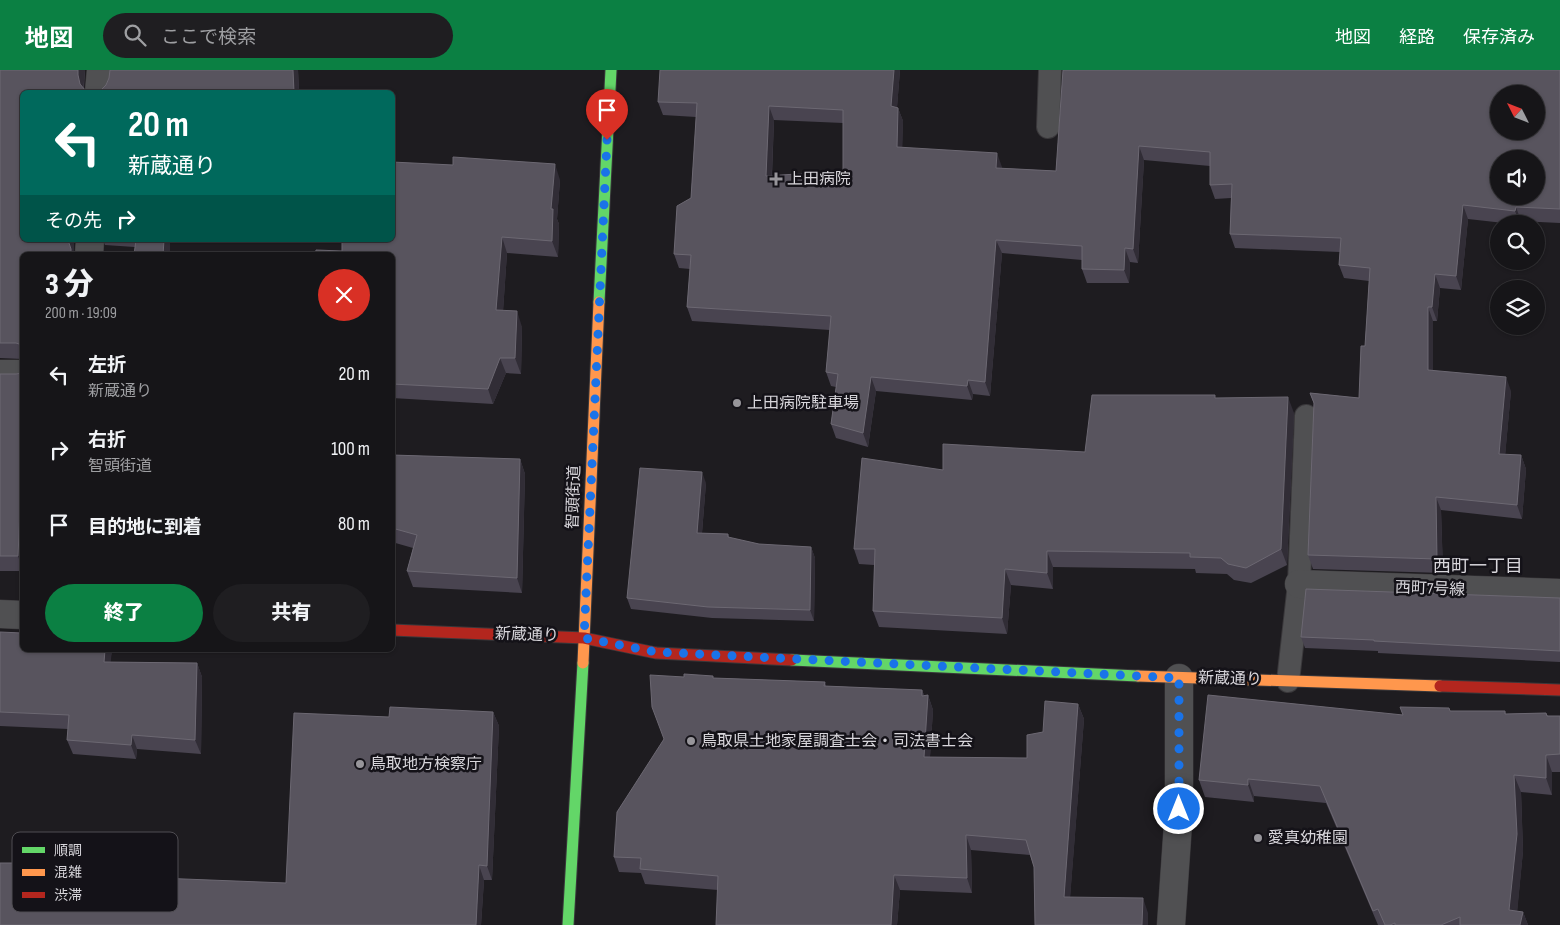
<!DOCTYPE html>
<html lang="ja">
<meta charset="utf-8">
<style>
body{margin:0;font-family:"Sofia Sans Condensed","Noto Sans JP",sans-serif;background:#1f1e21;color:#f1f3f6;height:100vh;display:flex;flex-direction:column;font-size:19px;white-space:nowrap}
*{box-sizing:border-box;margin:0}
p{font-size:16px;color:#9e9fa2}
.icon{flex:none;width:28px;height:28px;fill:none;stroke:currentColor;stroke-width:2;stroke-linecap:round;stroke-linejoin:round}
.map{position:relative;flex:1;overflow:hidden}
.details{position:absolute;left:20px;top:182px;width:375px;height:400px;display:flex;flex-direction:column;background:#161518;border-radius:8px;box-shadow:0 1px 4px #0004,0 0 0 1px #353437}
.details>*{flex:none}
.guide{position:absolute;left:20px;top:20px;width:375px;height:152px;border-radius:8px;box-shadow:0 1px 4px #0004,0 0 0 1px #353437;background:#00695c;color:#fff;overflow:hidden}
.needle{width:32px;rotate:312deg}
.fabs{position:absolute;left:1490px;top:15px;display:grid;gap:10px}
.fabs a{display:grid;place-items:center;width:55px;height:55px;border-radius:50%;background:#161518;box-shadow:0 1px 4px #0004,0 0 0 1px #353437;font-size:25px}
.pin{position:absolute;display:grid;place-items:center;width:42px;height:42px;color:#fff;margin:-51px -21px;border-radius:50% 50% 50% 0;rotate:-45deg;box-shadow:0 0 5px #0007}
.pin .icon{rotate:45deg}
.me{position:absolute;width:55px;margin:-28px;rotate:0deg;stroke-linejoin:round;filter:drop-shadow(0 0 4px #0008)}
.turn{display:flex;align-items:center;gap:18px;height:105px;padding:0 25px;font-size:22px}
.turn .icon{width:65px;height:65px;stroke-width:2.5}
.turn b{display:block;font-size:35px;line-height:42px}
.then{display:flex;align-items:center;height:48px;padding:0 25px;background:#0003;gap:10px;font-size:19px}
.round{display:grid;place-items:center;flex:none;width:52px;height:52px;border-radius:26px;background:#1f1e21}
.overview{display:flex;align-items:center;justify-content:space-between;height:85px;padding:0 25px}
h1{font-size:30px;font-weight:800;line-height:38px}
.primary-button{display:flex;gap:10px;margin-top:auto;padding:10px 25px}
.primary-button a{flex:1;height:58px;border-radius:30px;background:#0b8043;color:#fff;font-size:20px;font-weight:800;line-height:58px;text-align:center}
.primary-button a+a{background:#1f1e21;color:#f1f3f6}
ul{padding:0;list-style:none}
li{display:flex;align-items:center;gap:15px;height:75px;padding:0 25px}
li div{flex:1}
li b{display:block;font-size:19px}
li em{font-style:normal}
header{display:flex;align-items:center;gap:30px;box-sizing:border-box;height:70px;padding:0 25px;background:#0b8043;color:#fff}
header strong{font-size:24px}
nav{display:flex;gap:28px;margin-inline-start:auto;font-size:18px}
.search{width:350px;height:45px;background:#1f1e21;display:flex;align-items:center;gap:12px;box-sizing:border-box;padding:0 18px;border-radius:28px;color:#9e9fa2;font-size:19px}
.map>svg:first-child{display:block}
</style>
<header>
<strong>地図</strong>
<div class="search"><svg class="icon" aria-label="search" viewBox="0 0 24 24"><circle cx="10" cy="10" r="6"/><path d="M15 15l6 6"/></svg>ここで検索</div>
<nav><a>地図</a><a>経路</a><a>保存済み</a></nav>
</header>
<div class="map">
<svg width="1560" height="855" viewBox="0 0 1560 855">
<rect width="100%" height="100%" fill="#1e1c20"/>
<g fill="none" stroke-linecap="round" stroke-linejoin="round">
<g stroke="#3a383b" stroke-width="24">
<path id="lane" d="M 1048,57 L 1050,0
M 1288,611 L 1299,514 L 1306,346"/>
</g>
<g stroke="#3a383b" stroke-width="29">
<path id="street" d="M 99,22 L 101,0
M 89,185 L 90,170
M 0,304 L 22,304
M 1299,514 L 1560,523
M 0,544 L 22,545
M 1171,855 L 1179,739 L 1179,608"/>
</g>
<g stroke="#3a383b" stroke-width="13">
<path id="fast" d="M 599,232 L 611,0
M 792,590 L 1138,606
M 568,855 L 583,593"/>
</g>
<g stroke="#3a383b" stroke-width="13">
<path id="slow" d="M 583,593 L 599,232
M 1138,606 L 1440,616"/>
</g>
<g stroke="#3a383b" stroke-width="13">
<path id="jam" d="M 392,560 L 584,568 L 656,583 L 792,590
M 1440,616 L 1560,620"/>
</g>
<use href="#lane" stroke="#505052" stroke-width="22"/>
<use href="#street" stroke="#505052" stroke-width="28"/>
<use href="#fast" stroke="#63d668" stroke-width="11"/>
<use href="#slow" stroke="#ff974d" stroke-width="11"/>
<use href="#jam" stroke="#b3261e" stroke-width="11"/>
</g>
<path fill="#494450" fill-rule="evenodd" d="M 0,0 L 85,0 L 84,18 L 85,20 L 92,22 L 100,21 L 106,15 L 109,8 L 110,0 L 298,0 L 299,22 L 22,22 L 22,170 L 74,170 L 74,185 L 22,185 L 22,289 L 0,288 Z
M 900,0 L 897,37 L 898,38 L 903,51 L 902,77 L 1002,97 L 1002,98 L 1056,101 L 1063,0 L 1560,0 L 1560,153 L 1521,151 L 1520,154 L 1513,154 L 1468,149 L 1461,220 L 1440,218 L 1437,251 L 1433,251 L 1433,301 L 1511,321 L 1505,385 L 1521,385 L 1526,399 L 1522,449 L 1441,440 L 1443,503 L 1313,499 L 1308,485 L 1314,334 L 1310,323 L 1359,328 L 1365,276 L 1369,211 L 1344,208 L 1339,195 L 1340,182 L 1235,178 L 1230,164 L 1231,128 L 1215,129 L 1210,115 L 1210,96 L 1144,90 L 1138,193 L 1130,192 L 1129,213 L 1087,213 L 1082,199 L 1082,190 L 1002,183 L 990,326 L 973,324 L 972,330 L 876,321 L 868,377 L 836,368 L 831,354 L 836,317 L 831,316 L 826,302 L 830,260 L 692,251 L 687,237 L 690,199 L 679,198 L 674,184 L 691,128 L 696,47 L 663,45 L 658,32 ZM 774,50 L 843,53 L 843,101 L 772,106 Z
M 560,110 L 557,149 L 559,154 L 558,187 L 507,183 L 503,241 L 522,257 L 521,304 L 506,303 L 493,334 L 392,328 L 392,185 L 342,181 Z
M 103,170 L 170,170 L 170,185 L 134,185 L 135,177 L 105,175 Z
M 22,303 L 22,501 L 0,501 L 0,304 L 16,304 Z
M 1216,328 L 1294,343 L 1287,495 L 1251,513 L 1234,510 L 1227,504 L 1196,503 L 1195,499 L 1053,497 L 1053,519 L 1011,515 L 1007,564 L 879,557 L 873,541 L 874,495 L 859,494 L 854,479 L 943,400 L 1085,382 Z
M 392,385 L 520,389 L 525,404 L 522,523 L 413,517 L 407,501 L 413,478 L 392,472 Z
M 706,413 L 702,463 L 728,464 L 729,468 L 759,474 L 811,477 L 815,488 L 814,551 L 712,548 L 631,539 L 627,528 Z
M 1560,528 L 1560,592 L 1378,583 L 1378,581 L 1305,578 L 1301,567 Z
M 0,562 L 22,580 L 112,580 L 110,592 L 197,593 L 202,607 L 201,684 L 137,679 L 136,689 L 73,684 L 67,670 L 68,659 L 0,656 Z
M 684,607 L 825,612 L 826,616 L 922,620 L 924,625 L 928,625 L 933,640 L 930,687 L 1027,688 L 1043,662 L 1078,634 L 1084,649 L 1070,827 L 1148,843 L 1035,855 L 1034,797 L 1030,785 L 971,780 L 972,823 L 900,820 L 897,855 L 716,855 L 718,820 L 645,814 L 641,803 L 619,802 L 614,787 L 664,669 Z
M 1450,641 L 1505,641 L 1506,644 L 1546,643 L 1548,646 L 1560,646 L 1560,702 L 1552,702 L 1552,725 L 1521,722 L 1523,781 L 1517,841 L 1523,842 L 1528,855 L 1378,855 L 1326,733 L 1254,726 L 1254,732 L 1205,727 L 1199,710 L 1403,645 Z
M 493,642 L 499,656 L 492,810 L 484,810 L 481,855 L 0,855 L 21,806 L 82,809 L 286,813 L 389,647 Z"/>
<path fill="#312d36" d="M 78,0 L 85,0 L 83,21 L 80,14 L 78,5 Z
M 293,0 L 298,0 L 299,22 L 294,22 Z
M 894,0 L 900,0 L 896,50 L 891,36 Z
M 769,36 L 774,50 L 771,120 L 766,106 Z
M 898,38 L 903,51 L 902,91 L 897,77 Z
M 1139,76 L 1144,90 L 1138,193 L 1133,179 Z
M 997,83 L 1002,97 L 1001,112 L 996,98 Z
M 555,94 L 560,110 L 557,149 L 559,154 L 558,187 L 552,171 L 551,139 Z
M 1463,135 L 1468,149 L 1461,220 L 1456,206 Z
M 1516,137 L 1521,151 L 1520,154 L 1515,141 Z
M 502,167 L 507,183 L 502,256 L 496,240 Z
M 68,170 L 74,170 L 74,185 L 71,185 Z
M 164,170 L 170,170 L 170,185 L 163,185 Z
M 996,170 L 1002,183 L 990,326 L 985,312 Z
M 1125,178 L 1130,192 L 1129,213 L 1124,200 Z
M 1435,204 L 1440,218 L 1437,251 L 1432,237 Z
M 1428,237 L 1433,251 L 1433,314 L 1428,300 Z
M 517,241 L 522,257 L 521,304 L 515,288 Z
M 500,288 L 506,303 L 493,334 L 488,319 Z
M 871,307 L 876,321 L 868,377 L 863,363 Z
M 1506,307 L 1511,321 L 1504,398 L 1499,384 Z
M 968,310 L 973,324 L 972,330 L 967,316 Z
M 1288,327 L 1294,343 L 1287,495 L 1281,479 Z
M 1521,385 L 1526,399 L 1522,449 L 1517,435 Z
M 520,389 L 525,404 L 522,523 L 517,508 Z
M 702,402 L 706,413 L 701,474 L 697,463 Z
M 1436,427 L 1441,440 L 1443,503 L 1437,489 Z
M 20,439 L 22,447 L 22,498 L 18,486 Z
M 811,477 L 815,488 L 814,551 L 810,540 Z
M 1047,481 L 1053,497 L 1053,519 L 1047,503 Z
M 1005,499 L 1011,515 L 1007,564 L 1002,548 Z
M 105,580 L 112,580 L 109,607 L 104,592 Z
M 197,593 L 202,607 L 201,684 L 195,670 Z
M 922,620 L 927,634 L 928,625 L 933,640 L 929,701 L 924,687 Z
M 1078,634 L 1084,649 L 1069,842 L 1064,827 Z
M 493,642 L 499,656 L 492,810 L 487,796 Z
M 132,665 L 137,679 L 136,689 L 131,675 Z
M 1546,685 L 1552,702 L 1552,725 L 1546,708 Z
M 1514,705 L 1521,722 L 1523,781 L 1516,855 L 1509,840 Z
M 1248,709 L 1254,726 L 1254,732 L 1248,715 Z
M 966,765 L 971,780 L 972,823 L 967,808 Z
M 16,793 L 21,807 L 15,805 Z
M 479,795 L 484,810 L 481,855 L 476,855 Z
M 894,805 L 900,820 L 897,855 L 891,855 Z
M 1143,828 L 1148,843 L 1148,855 L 1142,855 Z
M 1523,842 L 1528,855 L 1520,855 Z"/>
<path fill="#58545e" stroke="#6c6872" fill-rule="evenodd" d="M 0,0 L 78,0 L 78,5 L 80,14 L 85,20 L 92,22 L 100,21 L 106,15 L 109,8 L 110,0 L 293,0 L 294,22 L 22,22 L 22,170 L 68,170 L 71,179 L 71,185 L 22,185 L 22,275 L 16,273 L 0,273 Z
M 660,0 L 894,0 L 891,36 L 898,38 L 897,77 L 997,83 L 996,98 L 1056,101 L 1063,0 L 1560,0 L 1560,139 L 1516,137 L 1515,141 L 1463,135 L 1456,206 L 1435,204 L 1432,237 L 1428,237 L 1428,300 L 1506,307 L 1499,384 L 1521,385 L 1517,435 L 1436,427 L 1437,489 L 1308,485 L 1314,333 L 1310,323 L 1359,328 L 1361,276 L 1365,276 L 1370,198 L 1339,195 L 1341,168 L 1230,164 L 1232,114 L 1210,115 L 1210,82 L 1139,76 L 1133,179 L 1125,178 L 1124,200 L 1082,199 L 1082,176 L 996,170 L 985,312 L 968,310 L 967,316 L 871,307 L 863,363 L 831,354 L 838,304 L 826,302 L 831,246 L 687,237 L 691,185 L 674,184 L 677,136 L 691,128 L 697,33 L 658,32 ZM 1499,24 L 1536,24 L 1536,61 L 1499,61 ZM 769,36 L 843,40 L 843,101 L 766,106 ZM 1499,89 L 1536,89 L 1536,126 L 1499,126 Z
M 453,87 L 555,94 L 551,139 L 553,139 L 552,171 L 502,167 L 496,240 L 517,241 L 515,288 L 500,288 L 488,319 L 392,314 L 392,185 L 315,185 L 316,180 L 342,181 L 342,170 L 392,170 L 392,92 L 453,95 Z
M 136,170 L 164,170 L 163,185 L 134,185 Z
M 22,303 L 22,439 L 20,439 L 18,486 L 0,486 L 0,304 L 16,304 Z
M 1092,325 L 1215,325 L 1215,328 L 1288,327 L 1281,479 L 1246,498 L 1228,494 L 1221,488 L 1190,487 L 1190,483 L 1047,481 L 1047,503 L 1005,499 L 1002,548 L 873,541 L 875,479 L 854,479 L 862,388 L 943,400 L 943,374 L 1085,382 Z
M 392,385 L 520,389 L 517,508 L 407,501 L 417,465 L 392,458 Z
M 640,398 L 702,402 L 697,463 L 728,464 L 728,467 L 759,474 L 811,477 L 810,540 L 708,537 L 627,528 Z
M 1306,519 L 1560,528 L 1560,581 L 1374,571 L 1374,570 L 1301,567 Z
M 0,562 L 22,563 L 22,580 L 105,580 L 104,592 L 197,593 L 195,670 L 132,665 L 131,675 L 67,670 L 69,645 L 0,642 Z
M 684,604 L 713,606 L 713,608 L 825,612 L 824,616 L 922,620 L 922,626 L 928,625 L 924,687 L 1027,688 L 1027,665 L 1043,662 L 1045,631 L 1078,634 L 1064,827 L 1143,828 L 1142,855 L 1035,855 L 1034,797 L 1026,770 L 966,765 L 967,808 L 894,805 L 891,855 L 716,855 L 718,806 L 640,799 L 641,788 L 614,787 L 617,742 L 664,669 L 652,637 L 650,605 L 684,607 Z
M 1208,625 L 1403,645 L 1400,637 L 1449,638 L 1450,641 L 1505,641 L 1505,644 L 1546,643 L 1547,646 L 1560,646 L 1560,684 L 1546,685 L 1546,708 L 1514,705 L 1517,764 L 1509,840 L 1523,842 L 1520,855 L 1460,855 L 1460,847 L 1441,855 L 1395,855 L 1395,853 L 1390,855 L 1385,855 L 1378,839 L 1373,841 L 1320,716 L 1248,709 L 1248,715 L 1199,710 Z
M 390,637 L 493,642 L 487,796 L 479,795 L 476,855 L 0,855 L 0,793 L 16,793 L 15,805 L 82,809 L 82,805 L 286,813 L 294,643 L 389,647 Z"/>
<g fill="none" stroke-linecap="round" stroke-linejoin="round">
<path stroke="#1a73e8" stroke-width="9" stroke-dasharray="0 16.2" d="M 607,70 L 584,568 L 656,582 L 1179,608 L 1179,739"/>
</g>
<g fill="#97959a" stroke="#141218" stroke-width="2">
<path d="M773.5 101.5h5v5h5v5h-5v5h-5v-5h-5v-5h5z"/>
<circle cx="737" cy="333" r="5"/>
<circle cx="691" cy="671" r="5"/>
<circle cx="360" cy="694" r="5"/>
<circle cx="1258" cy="768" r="5"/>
</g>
<g text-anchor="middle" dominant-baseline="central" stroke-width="5" stroke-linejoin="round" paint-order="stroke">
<g font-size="16" fill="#d8d6db" stroke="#141218" text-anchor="start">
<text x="787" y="109">上田病院</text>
<text x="747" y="333">上田病院駐車場</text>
<text x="701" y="671">鳥取県土地家屋調査士会・司法書士会</text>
<text x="370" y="694">鳥取地方検察庁</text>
<text x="1268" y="768">愛真幼稚園</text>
</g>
<g font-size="16" fill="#d8d6db" stroke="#141218">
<text transform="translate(574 427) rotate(-88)">智頭街道</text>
<text transform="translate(1430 519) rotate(2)">西町7号線</text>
<text transform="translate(527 565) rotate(2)">新蔵通り</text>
<text transform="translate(1230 609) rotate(2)">新蔵通り</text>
</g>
<g font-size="18" fill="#d8d6db" stroke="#141218">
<text x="1478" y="496">西町一丁目</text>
</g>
</g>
<rect x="12" y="762" width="166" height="80" rx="8" fill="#141218" stroke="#4f4d52" stroke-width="1"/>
<rect x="22" y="777" width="23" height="6" fill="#63d668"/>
<rect x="22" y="799" width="23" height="7" fill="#ff974d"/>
<rect x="22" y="822" width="23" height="6" fill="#b3261e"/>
<g font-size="14" fill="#d8d6db">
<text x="54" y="785">順調</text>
<text x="54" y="807">混雑</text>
<text x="54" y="830">渋滞</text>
</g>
</svg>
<div class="fabs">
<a><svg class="needle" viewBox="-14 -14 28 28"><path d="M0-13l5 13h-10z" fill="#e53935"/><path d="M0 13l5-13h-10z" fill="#9e9fa2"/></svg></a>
<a><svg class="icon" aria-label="sound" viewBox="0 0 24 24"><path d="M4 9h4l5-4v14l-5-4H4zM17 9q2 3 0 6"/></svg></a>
<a><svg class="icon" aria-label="search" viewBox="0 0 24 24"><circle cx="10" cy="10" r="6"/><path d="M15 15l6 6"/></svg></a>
<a><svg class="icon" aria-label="layers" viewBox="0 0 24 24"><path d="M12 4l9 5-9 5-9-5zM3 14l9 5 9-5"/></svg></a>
</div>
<div class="pin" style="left:607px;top:70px;background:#d93025"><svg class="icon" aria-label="arrive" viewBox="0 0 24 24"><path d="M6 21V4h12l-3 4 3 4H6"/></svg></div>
<svg class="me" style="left:1179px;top:739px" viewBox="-20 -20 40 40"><circle r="17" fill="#1a73e8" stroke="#fff" stroke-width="3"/><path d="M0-11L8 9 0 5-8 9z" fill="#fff"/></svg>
<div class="guide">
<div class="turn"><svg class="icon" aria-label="left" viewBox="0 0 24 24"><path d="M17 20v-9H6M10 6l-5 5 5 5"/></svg><div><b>20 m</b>新蔵通り</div></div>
<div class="then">その先<svg class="icon" aria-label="right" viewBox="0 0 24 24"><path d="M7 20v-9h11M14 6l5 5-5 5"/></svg></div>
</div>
<section class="details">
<div class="overview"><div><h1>3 分</h1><p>200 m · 19:09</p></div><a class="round" style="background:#d93025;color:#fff"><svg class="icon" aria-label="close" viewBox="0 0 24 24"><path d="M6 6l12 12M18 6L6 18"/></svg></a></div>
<ul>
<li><svg class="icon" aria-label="left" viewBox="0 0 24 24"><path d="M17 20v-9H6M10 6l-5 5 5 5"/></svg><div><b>左折</b><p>新蔵通り</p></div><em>20 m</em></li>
<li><svg class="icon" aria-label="right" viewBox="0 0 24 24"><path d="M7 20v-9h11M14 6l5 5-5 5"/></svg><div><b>右折</b><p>智頭街道</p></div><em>100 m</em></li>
<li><svg class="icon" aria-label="arrive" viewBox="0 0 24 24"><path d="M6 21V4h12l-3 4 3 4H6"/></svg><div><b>目的地に到着</b></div><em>80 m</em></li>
</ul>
<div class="primary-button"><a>終了</a><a>共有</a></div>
</section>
</div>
